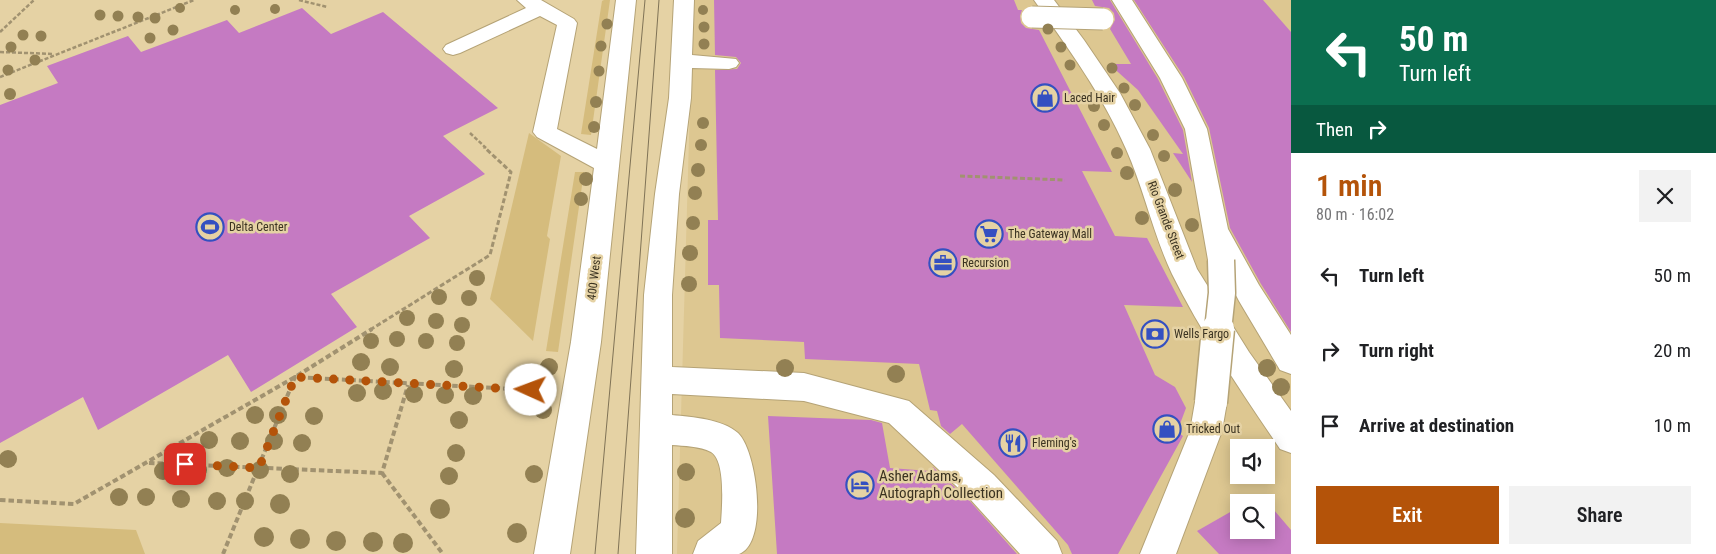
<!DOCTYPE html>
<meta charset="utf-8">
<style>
body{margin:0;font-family:"Roboto Condensed",sans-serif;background:#f2f2f2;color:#202124;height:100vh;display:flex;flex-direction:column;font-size:19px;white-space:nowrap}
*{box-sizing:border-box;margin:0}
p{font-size:16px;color:#757577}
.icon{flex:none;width:28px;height:28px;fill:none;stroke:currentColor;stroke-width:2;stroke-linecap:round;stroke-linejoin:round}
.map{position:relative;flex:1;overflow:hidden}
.details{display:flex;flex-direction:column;background:#fff;width:425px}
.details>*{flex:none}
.top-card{background:#0b6e4f;color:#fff;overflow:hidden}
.fabs{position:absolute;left:1230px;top:439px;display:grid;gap:10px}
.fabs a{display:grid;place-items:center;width:45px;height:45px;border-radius:0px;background:#fff;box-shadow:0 2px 12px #0003;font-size:25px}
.pin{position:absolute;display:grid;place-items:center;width:42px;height:42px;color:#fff;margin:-21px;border-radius:10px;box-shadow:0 2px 8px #0006}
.me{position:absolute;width:55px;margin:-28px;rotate:272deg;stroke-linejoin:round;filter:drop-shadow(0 0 4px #0008)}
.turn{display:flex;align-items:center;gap:18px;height:105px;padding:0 25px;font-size:22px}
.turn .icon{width:65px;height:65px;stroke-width:2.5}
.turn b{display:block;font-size:35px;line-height:42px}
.then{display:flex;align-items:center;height:48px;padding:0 25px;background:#0003;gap:10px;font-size:19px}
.round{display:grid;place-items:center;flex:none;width:52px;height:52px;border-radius:0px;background:#f2f2f2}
.summary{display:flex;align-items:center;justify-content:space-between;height:85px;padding:0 25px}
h1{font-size:30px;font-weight:600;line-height:38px;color:#b45309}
.action{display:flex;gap:10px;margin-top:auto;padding:10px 25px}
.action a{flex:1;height:58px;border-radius:0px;background:#b45309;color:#fff;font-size:20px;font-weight:600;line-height:58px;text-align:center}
.action a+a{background:#f2f2f2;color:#202124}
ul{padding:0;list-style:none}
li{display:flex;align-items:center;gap:15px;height:75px;padding:0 25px}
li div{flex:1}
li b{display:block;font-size:19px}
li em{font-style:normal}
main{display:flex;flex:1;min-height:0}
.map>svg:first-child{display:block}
</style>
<main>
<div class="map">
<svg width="1291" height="554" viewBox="0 0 1291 554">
<rect width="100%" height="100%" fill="#e5d2a4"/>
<path fill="#ddc791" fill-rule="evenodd" d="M 693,0 L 1291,0 L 1291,554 L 677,554 ZM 1239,448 L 1266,448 L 1266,475 L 1239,475 ZM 1239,502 L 1266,502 L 1266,530 L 1239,530 Z"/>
<path fill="#d5bc7d" d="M 604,0 L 610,0 L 591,135 L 581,134 L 602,1 Z
M 529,133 L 561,156 L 547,236 L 550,239 L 533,341 L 490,299 Z
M 575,172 L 584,172 L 558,352 L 546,351 Z
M 0,523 L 136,530 L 145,554 L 0,554 Z"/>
<path fill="#c57ac2" d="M 714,0 L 1014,0 L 1018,10 L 1022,10 L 1020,16 L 1021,23 L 1026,28 L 1039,30 L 1112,172 L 1082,171 L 1115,236 L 1147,238 L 1183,307 L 1124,305 L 1155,375 L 1175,387 L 1186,408 L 1177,432 L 1183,436 L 1118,554 L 1072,554 L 1068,545 L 962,424 L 950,434 L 941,426 L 937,411 L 930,410 L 919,364 L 805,359 L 804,342 L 720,338 L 719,285 L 708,285 L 708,220 L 718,220 L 715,70 L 737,69 L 741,63 L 736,57 L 715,55 Z
M 1092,0 L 1110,0 L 1158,79 L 1183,130 L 1192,182 L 1173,153 L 1183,154 L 1138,90 L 1109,64 L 1131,64 L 1110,29 L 1115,20 L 1114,13 L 1109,8 L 1095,6 Z
M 1134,0 L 1263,0 L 1291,32 L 1291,332 L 1261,284 L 1230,228 L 1209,128 L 1184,77 Z
M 302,8 L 331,34 L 383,12 L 498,108 L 443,136 L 485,174 L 409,216 L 430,238 L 331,294 L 357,327 L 251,392 L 228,355 L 98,430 L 83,397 L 0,443 L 0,105 L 58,83 L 47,66 L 128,36 L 141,52 L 227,20 L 239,33 Z
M 768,416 L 871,420 L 882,423 L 890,468 L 930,471 L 933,467 L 969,500 L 1017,554 L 777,554 Z
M 1262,496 L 1291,530 L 1291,554 L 1219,554 L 1197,531 L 1239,507 L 1239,530 L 1266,530 L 1266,502 L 1247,502 Z"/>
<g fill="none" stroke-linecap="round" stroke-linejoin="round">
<g stroke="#b5a376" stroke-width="2">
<path id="minor" d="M 517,0 L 541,0 L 574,19 L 577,23 L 557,129 L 597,149 L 616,0 L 636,0 L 601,342 L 570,554 L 534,554 L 571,342 L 594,168 L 537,137 L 533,132 L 557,25 L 540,16 L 460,53 L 453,55 L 446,53 L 443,49 L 446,45 L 526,8 Z
M 674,0 L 694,0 L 692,55 L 736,59 L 739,63 L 736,67 L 729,69 L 692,68 L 691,98 L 679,194 L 672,295 L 672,367 L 804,373 L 909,401 L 994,475 L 1057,541 L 1062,554 L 1020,554 L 970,499 L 889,423 L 804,401 L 672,394 L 672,415 C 693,417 722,419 738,433 C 757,451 769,543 739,554 C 732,554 702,554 693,554 L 698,541 L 721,523 C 722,507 726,461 711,452 C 700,446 684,446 672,445 L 672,554 L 636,554 L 644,295 L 655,194 L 669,98 Z
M 1034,0 L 1054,0 L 1084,40 L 1120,93 L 1150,149 L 1197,269 L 1249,352 L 1291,411 L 1291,453 L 1280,449 C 1242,392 1202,335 1172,274 C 1153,234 1144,189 1126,149 C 1102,94 1068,48 1034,0 Z
M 1112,0 L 1132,0 L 1182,78 L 1207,129 L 1228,229 L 1259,285 L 1291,335 L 1291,374 L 1280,370 L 1239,301 L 1223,270 L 1211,267 L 1208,260 L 1185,129 L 1160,78 Z
M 1211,388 L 1222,392 L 1227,402 L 1222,431 L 1176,554 L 1140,554 L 1190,431 L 1195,402 L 1200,392 Z"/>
</g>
<path stroke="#a19270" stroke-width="2.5" stroke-dasharray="4 2" stroke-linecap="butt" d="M 299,0 L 327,7
M 0,32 L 34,0
M 0,52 L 54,54
M 0,77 L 194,0
M 470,133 L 486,148"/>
<path stroke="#a19270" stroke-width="3" stroke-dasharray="5 2.5" stroke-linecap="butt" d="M 960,176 L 1065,180
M 370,330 L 490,255 L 511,172 L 484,147"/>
<path stroke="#a19270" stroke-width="4" stroke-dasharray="5.5 3" stroke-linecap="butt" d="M 149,463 L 382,473 L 408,385
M 382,473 L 443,554
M 0,500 L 74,504 L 295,377 L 372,329
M 223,554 L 295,377 L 531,390"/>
<use href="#minor" fill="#fff" fill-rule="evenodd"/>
<path stroke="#807356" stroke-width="1" d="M 595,554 L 645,0
M 618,554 L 659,0"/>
<g stroke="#b5a376" stroke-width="23" stroke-linecap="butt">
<path id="minor-bridge-far2" d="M 1032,17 L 1103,19"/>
</g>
<g stroke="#b5a376" stroke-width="29" stroke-linecap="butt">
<path id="minor-bridge-far1" d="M 1218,330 L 1222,293 L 1221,260"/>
</g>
<g stroke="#b5a376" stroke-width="35" stroke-linecap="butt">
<path id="minor-bridge" d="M 1211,402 L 1218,329"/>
</g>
<use href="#minor-bridge-far2" stroke="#fff" stroke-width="21"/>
<use href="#minor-bridge-far1" stroke="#fff" stroke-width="26"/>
<use href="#minor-bridge" stroke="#fff" stroke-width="32"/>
</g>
<g fill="#928053">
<circle cx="180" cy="8" r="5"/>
<circle cx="275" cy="9" r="5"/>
<circle cx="235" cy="10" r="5"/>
<circle cx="703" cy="10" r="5"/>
<circle cx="100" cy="15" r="5.5"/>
<circle cx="118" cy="16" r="5.5"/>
<circle cx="138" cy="17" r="5.5"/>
<circle cx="155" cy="18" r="5.5"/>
<circle cx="607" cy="24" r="5.5"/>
<circle cx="704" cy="27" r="5.5"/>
<circle cx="1048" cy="29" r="5.5"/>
<circle cx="173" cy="30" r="5.5"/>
<circle cx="23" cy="35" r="5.5"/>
<circle cx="41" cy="36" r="5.5"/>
<circle cx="150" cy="38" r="5.5"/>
<circle cx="704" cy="44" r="5.5"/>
<circle cx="601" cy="46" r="5.5"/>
<circle cx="11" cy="47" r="5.5"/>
<circle cx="1061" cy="47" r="5.5"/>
<circle cx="35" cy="60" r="5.5"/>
<circle cx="1070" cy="65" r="5.5"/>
<circle cx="1112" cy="68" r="5.5"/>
<circle cx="8" cy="70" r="5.5"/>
<circle cx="599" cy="71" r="5.5"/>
<circle cx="1124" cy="88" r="5.5"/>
<circle cx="10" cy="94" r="6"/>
<circle cx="596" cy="102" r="6"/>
<circle cx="1135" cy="105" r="6"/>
<circle cx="1094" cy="106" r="6"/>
<circle cx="703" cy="123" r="6"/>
<circle cx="1104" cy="125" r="6"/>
<circle cx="594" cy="127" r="6"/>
<circle cx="1153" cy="135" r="6"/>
<circle cx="701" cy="145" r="6"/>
<circle cx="1117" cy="153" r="6"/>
<circle cx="1164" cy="156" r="6"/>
<circle cx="698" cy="170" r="7"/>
<circle cx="1127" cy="173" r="7"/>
<circle cx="586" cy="179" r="7"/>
<circle cx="1175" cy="190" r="7"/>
<circle cx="695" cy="193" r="7"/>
<circle cx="581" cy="199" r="7"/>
<circle cx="1142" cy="218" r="7"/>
<circle cx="693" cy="223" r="7"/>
<circle cx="1192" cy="225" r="7"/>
<circle cx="690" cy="253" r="8"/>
<circle cx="477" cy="278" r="8"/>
<circle cx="689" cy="284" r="8"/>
<circle cx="439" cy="297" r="8"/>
<circle cx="469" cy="298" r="8"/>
<circle cx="407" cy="318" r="8"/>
<circle cx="436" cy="321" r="8"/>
<circle cx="462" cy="325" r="8"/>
<circle cx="397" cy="339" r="8"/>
<circle cx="371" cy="341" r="8"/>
<circle cx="426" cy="341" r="8"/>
<circle cx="457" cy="343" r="8"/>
<circle cx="361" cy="362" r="9"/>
<circle cx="390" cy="367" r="9"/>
<circle cx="549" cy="367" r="9"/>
<circle cx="785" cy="368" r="9"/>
<circle cx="1267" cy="368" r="9"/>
<circle cx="454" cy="369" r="9"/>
<circle cx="896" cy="374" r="9"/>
<circle cx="1281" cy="387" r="9"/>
<circle cx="383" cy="391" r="9"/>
<circle cx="357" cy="393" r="9"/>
<circle cx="414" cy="394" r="9"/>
<circle cx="445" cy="395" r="9"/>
<circle cx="473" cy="396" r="9"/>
<circle cx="543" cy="410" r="9"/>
<circle cx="255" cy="415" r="9"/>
<circle cx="278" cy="415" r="9"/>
<circle cx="314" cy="416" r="9"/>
<circle cx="459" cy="420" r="9"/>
<circle cx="209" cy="440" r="9"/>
<circle cx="240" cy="441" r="9"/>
<circle cx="274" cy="441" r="9"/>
<circle cx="302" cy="443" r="9"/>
<circle cx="456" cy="453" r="9"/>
<circle cx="8" cy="459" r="9"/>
<circle cx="227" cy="468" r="9"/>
<circle cx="198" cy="470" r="9"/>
<circle cx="260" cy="470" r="9"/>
<circle cx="163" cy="471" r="9"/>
<circle cx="686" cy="472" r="9"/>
<circle cx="290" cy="474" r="9"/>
<circle cx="534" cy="474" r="9"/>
<circle cx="449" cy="476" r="9"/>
<circle cx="119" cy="497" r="9"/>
<circle cx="146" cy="497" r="9"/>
<circle cx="181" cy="499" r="9"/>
<circle cx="217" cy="501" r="9"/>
<circle cx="245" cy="501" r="9"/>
<circle cx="280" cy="504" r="10"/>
<circle cx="440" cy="509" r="10"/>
<circle cx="685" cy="518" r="10"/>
<circle cx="517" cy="533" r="10"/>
<circle cx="264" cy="537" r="10"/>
<circle cx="300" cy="539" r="10"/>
<circle cx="336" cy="541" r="10"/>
<circle cx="373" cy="542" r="10"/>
<circle cx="403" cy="543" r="10"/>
</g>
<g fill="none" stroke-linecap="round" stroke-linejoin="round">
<path stroke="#b45309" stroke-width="9" stroke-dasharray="0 16.2" d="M 185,464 L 259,468 L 295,377 L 531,390"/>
</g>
<defs>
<g id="shop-ring" transform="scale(1.4375)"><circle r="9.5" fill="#e5d2a4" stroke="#3450c1" stroke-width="1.5"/><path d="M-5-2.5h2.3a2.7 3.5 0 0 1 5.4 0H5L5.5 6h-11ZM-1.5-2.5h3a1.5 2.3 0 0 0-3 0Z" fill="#3450c1"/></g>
<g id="stadium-ring" transform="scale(1.4375)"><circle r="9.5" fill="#e5d2a4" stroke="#3450c1" stroke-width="1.5"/><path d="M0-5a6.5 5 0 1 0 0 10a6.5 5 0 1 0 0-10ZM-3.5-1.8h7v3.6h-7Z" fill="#3450c1"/></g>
<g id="supermarket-ring" transform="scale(1.4375)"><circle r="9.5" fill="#e5d2a4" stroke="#3450c1" stroke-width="1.5"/><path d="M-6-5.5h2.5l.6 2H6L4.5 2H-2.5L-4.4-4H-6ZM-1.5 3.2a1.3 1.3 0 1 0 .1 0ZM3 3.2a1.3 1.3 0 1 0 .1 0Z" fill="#3450c1"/></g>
<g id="office-ring" transform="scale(1.4375)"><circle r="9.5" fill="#e5d2a4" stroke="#3450c1" stroke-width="1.5"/><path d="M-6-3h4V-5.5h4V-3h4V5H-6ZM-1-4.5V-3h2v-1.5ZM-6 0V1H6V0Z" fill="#3450c1"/></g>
<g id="bank-ring" transform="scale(1.4375)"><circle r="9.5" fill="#e5d2a4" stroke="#3450c1" stroke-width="1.5"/><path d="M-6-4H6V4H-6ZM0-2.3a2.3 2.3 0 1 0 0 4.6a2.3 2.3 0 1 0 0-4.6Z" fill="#3450c1"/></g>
<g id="restaurant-ring" transform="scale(1.4375)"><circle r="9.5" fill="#e5d2a4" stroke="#3450c1" stroke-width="1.5"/><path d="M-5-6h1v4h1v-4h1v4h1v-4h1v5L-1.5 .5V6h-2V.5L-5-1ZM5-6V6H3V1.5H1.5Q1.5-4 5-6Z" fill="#3450c1"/></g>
<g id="hotel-ring" transform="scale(1.4375)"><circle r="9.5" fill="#e5d2a4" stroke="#3450c1" stroke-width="1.5"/><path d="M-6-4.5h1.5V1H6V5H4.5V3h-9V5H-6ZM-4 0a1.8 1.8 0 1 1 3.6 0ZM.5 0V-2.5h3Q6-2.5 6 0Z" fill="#3450c1"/></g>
</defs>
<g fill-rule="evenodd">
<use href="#shop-ring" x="1045" y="98"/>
<use href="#stadium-ring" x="210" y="227"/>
<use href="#supermarket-ring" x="989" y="234"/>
<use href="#office-ring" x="943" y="263"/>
<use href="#bank-ring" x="1155" y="334"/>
<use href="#shop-ring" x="1167" y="429"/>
<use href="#restaurant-ring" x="1013" y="443"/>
<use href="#hotel-ring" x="860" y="485"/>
</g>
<g text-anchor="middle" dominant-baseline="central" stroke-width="5" stroke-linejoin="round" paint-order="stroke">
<g font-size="12" fill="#3b3321" stroke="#e5d2a4" text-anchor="start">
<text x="1064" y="98">Laced Hair</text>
<text x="229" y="227">Delta Center</text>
<text x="1008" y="234">The Gateway Mall</text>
<text x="962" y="263">Recursion</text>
<text x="1174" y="334">Wells Fargo</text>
<text x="1186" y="429">Tricked Out</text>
<text x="1032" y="443">Fleming's</text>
</g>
<g font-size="12" fill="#3b3321" stroke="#e5d2a4">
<text transform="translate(1166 220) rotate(69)">Rio Grande Street</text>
<text transform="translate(594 278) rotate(-83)">400 West</text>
</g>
<g font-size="15" fill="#3b3321" stroke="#e5d2a4" text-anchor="start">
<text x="879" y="476">Asher Adams,<tspan x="879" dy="17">Autograph Collection</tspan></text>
</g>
</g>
</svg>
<div class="fabs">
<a><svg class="icon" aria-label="sound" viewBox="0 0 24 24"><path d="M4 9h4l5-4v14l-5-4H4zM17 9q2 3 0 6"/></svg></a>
<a><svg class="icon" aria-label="search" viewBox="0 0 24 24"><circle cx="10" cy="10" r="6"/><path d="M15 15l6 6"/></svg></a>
</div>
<div class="pin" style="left:185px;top:464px;background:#d93025"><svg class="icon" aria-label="arrive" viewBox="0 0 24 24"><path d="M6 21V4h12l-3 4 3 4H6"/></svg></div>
<svg class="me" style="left:531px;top:390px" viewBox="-20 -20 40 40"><circle r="19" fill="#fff"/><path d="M0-13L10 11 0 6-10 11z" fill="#b45309"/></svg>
</div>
<section class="details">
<div class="top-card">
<div class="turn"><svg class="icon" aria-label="left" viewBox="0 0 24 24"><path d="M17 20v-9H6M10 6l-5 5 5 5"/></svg><div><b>50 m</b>Turn left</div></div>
<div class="then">Then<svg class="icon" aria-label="right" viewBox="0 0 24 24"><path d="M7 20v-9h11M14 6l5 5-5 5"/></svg></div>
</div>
<div class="summary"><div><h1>1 min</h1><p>80 m · 16:02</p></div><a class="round"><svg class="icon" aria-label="close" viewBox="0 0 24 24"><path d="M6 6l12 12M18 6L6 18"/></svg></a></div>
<ul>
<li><svg class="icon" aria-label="left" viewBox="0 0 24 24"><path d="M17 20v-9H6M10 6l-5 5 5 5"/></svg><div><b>Turn left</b></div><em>50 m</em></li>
<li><svg class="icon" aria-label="right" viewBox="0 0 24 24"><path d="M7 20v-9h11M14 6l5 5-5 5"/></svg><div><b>Turn right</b></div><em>20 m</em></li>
<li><svg class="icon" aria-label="arrive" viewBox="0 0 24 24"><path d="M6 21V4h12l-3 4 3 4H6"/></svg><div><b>Arrive at destination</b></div><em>10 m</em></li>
</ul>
<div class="action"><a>Exit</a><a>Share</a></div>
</section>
</main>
